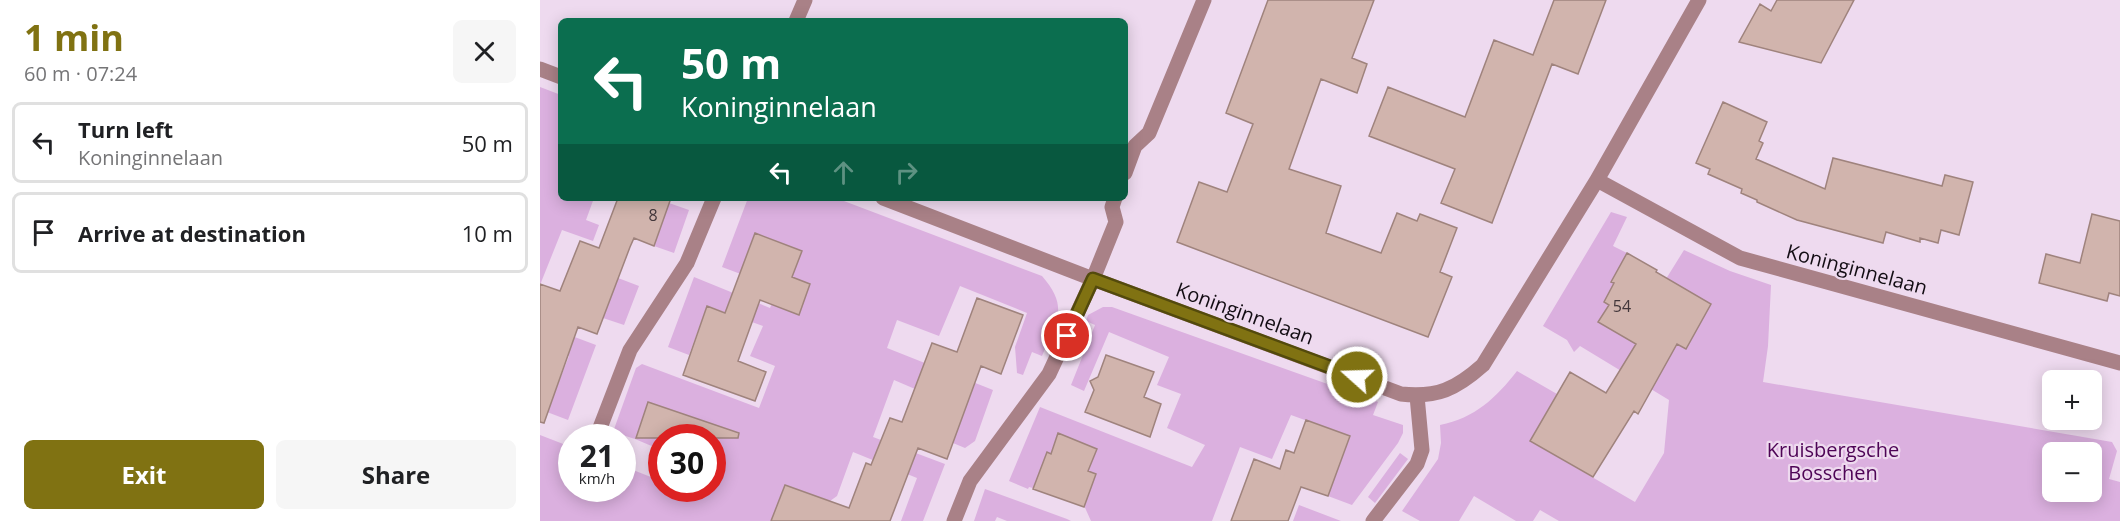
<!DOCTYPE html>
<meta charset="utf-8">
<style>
body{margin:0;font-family:"Open Sans",sans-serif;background:#f6f6f6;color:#202124;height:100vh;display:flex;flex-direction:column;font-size:22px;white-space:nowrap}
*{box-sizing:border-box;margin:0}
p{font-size:20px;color:#757577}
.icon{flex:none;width:33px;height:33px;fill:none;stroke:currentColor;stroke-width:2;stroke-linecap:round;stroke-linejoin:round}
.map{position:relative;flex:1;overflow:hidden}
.side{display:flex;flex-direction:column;background:#fff;width:540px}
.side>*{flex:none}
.hud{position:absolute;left:18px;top:18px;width:570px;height:183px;border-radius:9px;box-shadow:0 3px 15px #0003;background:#0b6e4f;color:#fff;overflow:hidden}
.tools{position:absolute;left:1502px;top:370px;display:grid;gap:12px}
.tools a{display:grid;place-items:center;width:60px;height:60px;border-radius:9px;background:#fff;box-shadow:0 3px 15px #0003;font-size:30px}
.speed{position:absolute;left:18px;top:424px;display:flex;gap:12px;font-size:30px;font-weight:700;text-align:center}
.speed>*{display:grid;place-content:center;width:78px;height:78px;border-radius:50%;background:#fff;box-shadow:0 3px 15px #0003;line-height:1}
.speed small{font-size:15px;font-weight:400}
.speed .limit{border:9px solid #d22;background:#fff;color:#111}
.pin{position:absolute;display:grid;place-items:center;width:51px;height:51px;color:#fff;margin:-26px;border:3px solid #fff;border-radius:50%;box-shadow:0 2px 6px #0007}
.me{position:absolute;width:66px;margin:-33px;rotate:290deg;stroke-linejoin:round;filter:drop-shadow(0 0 4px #0008)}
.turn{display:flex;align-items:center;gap:21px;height:126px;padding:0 24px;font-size:27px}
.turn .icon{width:78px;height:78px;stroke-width:2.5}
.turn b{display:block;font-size:42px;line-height:51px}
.lanes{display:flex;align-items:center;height:57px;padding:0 24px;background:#0003;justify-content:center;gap:30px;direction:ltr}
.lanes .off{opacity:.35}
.round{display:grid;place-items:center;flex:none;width:63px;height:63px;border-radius:9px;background:#f6f6f6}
.head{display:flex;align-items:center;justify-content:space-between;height:102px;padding:0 24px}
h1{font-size:36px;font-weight:700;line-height:45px;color:#807212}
.primary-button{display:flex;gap:12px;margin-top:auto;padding:12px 24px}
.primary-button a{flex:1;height:69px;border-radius:9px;background:#807212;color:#fff;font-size:24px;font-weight:700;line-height:69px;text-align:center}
.primary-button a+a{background:#f6f6f6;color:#202124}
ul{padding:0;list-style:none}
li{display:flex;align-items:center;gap:18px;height:81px;margin:0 12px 9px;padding:0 12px;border:3px solid #e0e0e0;border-radius:9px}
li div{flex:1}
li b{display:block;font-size:22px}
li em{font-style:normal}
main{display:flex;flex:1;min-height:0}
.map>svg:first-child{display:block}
</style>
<main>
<section class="side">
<div class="head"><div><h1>1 min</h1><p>60 m · 07:24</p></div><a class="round"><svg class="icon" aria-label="close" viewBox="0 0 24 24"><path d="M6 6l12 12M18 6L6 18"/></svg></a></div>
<ul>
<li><svg class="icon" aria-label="left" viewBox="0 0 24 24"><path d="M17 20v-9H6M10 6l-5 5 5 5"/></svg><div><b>Turn left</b><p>Koninginnelaan</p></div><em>50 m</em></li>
<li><svg class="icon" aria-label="arrive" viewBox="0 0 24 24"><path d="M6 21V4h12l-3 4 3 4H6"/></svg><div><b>Arrive at destination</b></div><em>10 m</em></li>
</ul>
<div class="primary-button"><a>Exit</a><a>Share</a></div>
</section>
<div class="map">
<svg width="1580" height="521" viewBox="0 0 1580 521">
<rect width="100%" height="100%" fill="#eedaef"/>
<path fill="#dbb0df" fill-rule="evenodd" d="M 0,87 L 21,95 L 21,198 L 54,198 L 46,220 L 59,225 L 53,241 L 22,230 L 0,285 Z
M 208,198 L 296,198 L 502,276 C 530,308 516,321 502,356 L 492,352 L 483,375 L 477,373 L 475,347 L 487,313 L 420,286 L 399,336 L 357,320 L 347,348 L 453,390 L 435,441 L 425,448 L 413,443 L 375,389 L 354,380 L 333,437 L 405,464 L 383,521 L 361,521 L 377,478 L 313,452 L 297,496 L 290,501 L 245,485 L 233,517 L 242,521 L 0,521 L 0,435 L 31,447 L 32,489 L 82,489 L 83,466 L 121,481 L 122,489 L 172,489 L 172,438 L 122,438 L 121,450 L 95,439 L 73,432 L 96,368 L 102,364 L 219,408 L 235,366 L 210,356 L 223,326 L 167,306 L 149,355 L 128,347 L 154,277 L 230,308 L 238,288 L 182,267 Z
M 129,203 L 149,210 L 134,253 L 114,246 Z
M 1071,212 L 1087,217 L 1073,246 L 1087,253 L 1106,290 L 1116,295 L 1144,250 L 1190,271 L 1231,285 L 1228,346 L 1223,382 L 1572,442 L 1577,451 L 1569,479 L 1580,482 L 1580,521 L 1019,521 L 1000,510 L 993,521 L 976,521 L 934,496 L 919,521 L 880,521 L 862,511 L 898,459 L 901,443 L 900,425 C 935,418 956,398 977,371 L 1017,394 L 990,441 L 1095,502 L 1124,453 L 1129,400 L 1040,346 L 1034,352 L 1027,340 L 1003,326 ZM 1512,453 L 1551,453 L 1551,492 L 1512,492 Z
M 78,278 L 99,286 L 84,325 L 63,318 Z
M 563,307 L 572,307 L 838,402 L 833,415 L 863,425 L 863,433 L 858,443 L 812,505 L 788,496 L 809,436 L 751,415 L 732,459 L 700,447 L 672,521 L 551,521 L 542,501 L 489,487 L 488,489 L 469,481 L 500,407 L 652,467 L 665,445 L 627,428 L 641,394 L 617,385 L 629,357 L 569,332 L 544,391 L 531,385 L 555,325 L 546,321 L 548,315 Z
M 0,324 L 56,345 L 28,420 L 7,412 L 29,356 L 0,345 Z
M 860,453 L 868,459 L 835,503 L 828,497 Z
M 445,489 L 527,519 L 531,521 L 467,521 L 457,517 L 455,521 L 434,521 Z
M 759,505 L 801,521 L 753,521 Z"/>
<path fill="#d1b4ad" stroke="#9f837d" stroke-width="1.5" d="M 728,0 L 834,0 L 812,58 L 827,64 L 817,93 L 781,79 L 749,169 L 801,186 L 786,233 L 841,253 L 857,213 L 877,221 L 880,214 L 917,228 L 900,272 L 912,277 L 888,337 L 637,242 L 659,182 L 687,192 L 713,124 L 686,113 Z
M 1014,0 L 1066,0 L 1038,74 L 1012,64 L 952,223 L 901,203 L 915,169 L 829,136 L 848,87 L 925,117 L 954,40 L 993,55 Z
M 1237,0 L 1314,0 L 1281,63 L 1199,42 L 1220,4 L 1231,11 Z
M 1183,102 L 1227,122 L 1219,141 L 1223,143 L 1216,159 L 1285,189 L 1293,158 L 1402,186 L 1405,175 L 1433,182 L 1419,235 L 1401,230 L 1398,243 L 1380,238 L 1380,242 L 1346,232 L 1343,243 L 1257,220 L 1217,202 L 1217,200 L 1201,193 L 1202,189 L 1168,174 L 1170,169 L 1156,163 Z
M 78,198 L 131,198 L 114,246 L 94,238 L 90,247 L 57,334 L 38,327 L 4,423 L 0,422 L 0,284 L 20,291 L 40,241 L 59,248 Z
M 1552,214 L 1580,221 L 1580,296 L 1569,293 L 1567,301 L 1499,283 L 1506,254 L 1540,263 Z
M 215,233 L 262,251 L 252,277 L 270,284 L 259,315 L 220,300 L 198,361 L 226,372 L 215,401 L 143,375 L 167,306 L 185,313 Z
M 1087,253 L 1117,270 L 1116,272 L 1171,304 L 1146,349 L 1137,344 L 1098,414 L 1094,411 L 1053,477 L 990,441 L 1030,372 L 1066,393 L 1096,344 L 1058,322 L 1069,305 L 1064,302 L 1074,283 L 1071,282 Z
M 437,298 L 483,315 L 461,374 L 441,366 L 407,459 L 378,448 L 350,521 L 231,521 L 245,485 L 309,508 L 326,463 L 331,465 L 350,418 L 362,422 L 392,343 L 417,352 Z
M 566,355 L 614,372 L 604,397 L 621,404 L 610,437 L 545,412 L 554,390 L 550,381 L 558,377 Z
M 108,402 L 199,433 L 198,438 L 96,438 Z
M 766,420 L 810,436 L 788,496 L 761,487 L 748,521 L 691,521 L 714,459 L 740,469 L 746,450 L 754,453 Z
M 518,433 L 557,449 L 548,471 L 556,474 L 544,507 L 493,489 L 507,452 L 511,454 Z"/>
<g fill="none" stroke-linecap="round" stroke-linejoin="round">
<path stroke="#a98187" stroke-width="15" d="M 256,21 L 265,0
M 0,69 L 21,77
M 585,173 L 595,146 L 609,133 L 664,0
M 1057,180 L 1159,0
M 343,198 L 553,279 L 861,394 C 897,398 916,389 943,365 L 1057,180 L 1200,258 L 1580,363
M 58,433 L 90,350 L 147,263 L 174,198
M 414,521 L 430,481 L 509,374 L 553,279 L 576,222 L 572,207 L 575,198
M 833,521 L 877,464 L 882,450 L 877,396"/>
</g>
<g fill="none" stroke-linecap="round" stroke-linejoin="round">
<g stroke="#534a0c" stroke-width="15">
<path id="route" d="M 527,336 L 553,279 L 817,377"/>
</g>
<use href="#route" stroke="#807212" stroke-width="10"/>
</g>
<g text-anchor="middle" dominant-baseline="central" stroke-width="4.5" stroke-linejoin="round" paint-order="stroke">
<g font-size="16" fill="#42363a">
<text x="113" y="215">8</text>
<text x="1082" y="306">54</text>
</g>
<g font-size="20" fill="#120c13" stroke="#eedaef">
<text transform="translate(1317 269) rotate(15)">Koninginnelaan</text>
<text transform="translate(705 313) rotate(20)">Koninginnelaan</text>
</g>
<g font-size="20" fill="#4e0456" stroke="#eedaef">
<text x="1293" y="449">Kruisbergsche<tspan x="1293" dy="23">Bosschen</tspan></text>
</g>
</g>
</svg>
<div class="tools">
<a>+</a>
<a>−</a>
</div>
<div class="speed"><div>21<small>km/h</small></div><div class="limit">30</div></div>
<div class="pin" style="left:527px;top:336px;background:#d93025"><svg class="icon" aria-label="arrive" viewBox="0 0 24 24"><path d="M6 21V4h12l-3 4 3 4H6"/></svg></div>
<svg class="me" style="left:817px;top:377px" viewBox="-20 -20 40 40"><circle r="17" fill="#807212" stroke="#fff" stroke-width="3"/><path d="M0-11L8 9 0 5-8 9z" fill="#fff"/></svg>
<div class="hud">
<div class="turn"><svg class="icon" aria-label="left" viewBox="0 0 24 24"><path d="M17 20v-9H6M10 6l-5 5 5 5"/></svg><div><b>50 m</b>Koninginnelaan</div></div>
<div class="lanes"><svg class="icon" aria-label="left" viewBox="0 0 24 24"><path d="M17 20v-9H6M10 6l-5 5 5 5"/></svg><svg class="icon off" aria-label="ahead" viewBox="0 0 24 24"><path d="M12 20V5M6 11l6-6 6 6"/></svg><svg class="icon off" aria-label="right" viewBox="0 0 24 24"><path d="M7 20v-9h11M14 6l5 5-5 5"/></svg></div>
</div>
</div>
</main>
